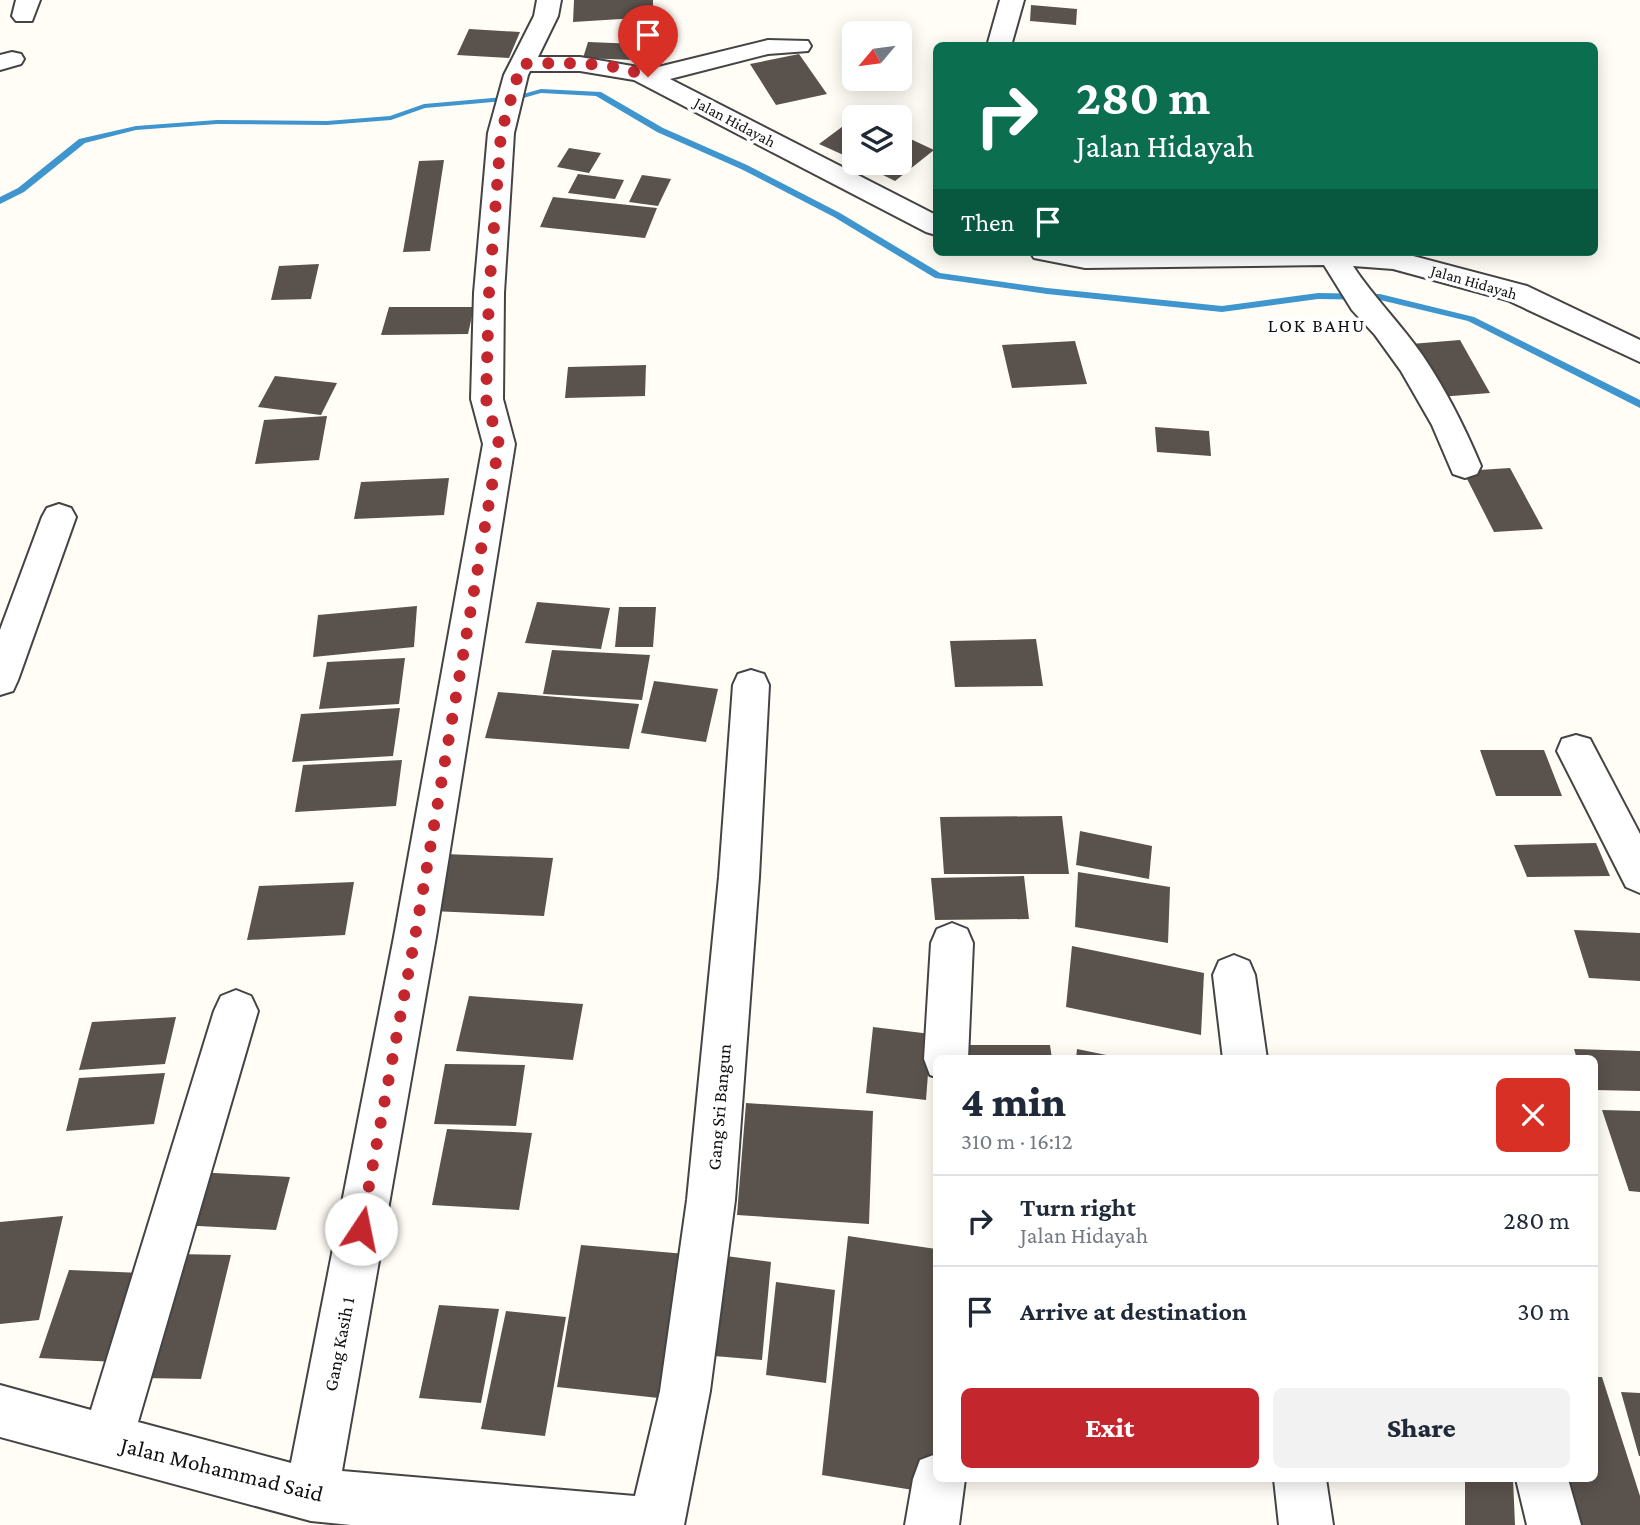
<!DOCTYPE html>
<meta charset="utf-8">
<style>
body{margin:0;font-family:"Crimson Pro",serif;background:#f2f2f3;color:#1f2937;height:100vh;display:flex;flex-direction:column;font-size:26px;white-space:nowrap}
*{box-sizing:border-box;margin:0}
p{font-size:23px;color:#747a83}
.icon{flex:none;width:38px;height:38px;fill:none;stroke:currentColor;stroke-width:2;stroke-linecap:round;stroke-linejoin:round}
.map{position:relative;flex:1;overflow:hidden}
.sheet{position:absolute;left:933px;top:1055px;width:665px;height:427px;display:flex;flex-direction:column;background:#fff;border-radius:10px;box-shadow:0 4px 18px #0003}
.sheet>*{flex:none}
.top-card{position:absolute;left:933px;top:42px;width:665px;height:214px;border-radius:10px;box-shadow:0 4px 18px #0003;background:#0b6e4f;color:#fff;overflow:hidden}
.needle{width:46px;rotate:241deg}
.tools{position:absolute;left:842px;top:21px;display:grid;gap:14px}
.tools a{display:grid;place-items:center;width:70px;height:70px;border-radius:10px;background:#fff;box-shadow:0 4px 18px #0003;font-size:35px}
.pin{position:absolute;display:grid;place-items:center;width:60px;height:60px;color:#fff;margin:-72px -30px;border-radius:50% 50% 50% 0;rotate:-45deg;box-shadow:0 0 7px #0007}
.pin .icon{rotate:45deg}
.me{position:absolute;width:77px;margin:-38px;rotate:11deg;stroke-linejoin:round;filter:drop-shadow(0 0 5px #0008)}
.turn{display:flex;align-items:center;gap:24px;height:147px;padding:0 28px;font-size:32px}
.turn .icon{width:91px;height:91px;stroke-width:2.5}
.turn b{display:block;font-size:49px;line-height:60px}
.then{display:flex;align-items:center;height:66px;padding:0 28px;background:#0003;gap:14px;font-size:26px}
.round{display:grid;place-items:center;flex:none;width:74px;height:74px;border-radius:10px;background:#f2f2f3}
.summary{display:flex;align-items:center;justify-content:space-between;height:119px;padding:0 28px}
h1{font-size:42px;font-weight:800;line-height:52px}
.primary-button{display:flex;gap:14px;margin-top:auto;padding:14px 28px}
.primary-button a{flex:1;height:80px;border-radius:10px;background:#c4262e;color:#fff;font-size:28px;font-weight:800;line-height:80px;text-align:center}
.primary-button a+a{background:#f2f2f3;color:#1f2937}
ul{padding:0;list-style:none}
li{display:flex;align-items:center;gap:21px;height:91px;padding:0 28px;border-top:2px solid #e0e1e3}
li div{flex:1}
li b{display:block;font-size:26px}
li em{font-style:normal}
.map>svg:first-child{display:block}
</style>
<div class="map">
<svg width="1640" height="1525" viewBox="0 0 1640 1525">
<rect width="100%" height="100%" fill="#fffdf5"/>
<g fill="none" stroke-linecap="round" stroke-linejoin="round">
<path fill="#3f96cf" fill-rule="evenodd" d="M 541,89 L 601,92 L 663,128 L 747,165 L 840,213 L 940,273 L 1047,288 L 1222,306 L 1318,293 L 1380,294 L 1474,317 L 1640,400 L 1640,408 L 1468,321 L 1380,300 L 1318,299 L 1222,312 L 1047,294 L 935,278 L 834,217 L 741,169 L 657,132 L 596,96 L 541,93 L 516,100 L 425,108 L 391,120 L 327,125 L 217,124 L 136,130 L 85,143 L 24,192 L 0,204 L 0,197 L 18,188 L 79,139 L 136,126 L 217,120 L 327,121 L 390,116 L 424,104 L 516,96 Z"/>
</g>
<path fill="#5a524d" d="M 574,0 L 653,0 L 653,17 L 573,22 Z
M 1031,5 L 1077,9 L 1076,25 L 1030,21 Z
M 469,29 L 520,32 L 509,58 L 457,55 Z
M 588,42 L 638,44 L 634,60 L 583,58 Z
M 799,54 L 827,94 L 776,105 L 750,64 Z
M 854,118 L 854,152 L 848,157 L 819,144 Z
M 902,135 L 934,150 L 895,181 L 863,165 L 900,163 L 900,137 Z
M 569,148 L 601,153 L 589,173 L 557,167 Z
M 444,160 L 430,251 L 403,252 L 419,161 Z
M 578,174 L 624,180 L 615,199 L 568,193 Z
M 642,175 L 671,179 L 658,206 L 629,202 Z
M 553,197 L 657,208 L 645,238 L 540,227 Z
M 319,264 L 311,299 L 271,300 L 279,266 Z
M 389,307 L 474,307 L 468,334 L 381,335 Z
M 1460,340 L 1490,393 L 1439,397 L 1411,344 Z
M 1075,341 L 1087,384 L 1012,388 L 1002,345 Z
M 646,365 L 645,396 L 565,398 L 568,367 Z
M 275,376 L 337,383 L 321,415 L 258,407 Z
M 327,416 L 319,460 L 255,464 L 264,420 Z
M 1155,427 L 1209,431 L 1211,456 L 1157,452 Z
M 1510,468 L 1543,529 L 1494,532 L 1463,471 Z
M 449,478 L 444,515 L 354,519 L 361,482 Z
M 537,602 L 610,608 L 601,649 L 525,643 Z
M 417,606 L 414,647 L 313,657 L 318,615 Z
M 619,607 L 656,607 L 653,647 L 615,647 Z
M 1036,639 L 1043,686 L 955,687 L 950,641 Z
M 552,650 L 650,655 L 642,700 L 543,694 Z
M 405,658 L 399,704 L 319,709 L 327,662 Z
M 654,681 L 718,689 L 706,742 L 641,733 Z
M 498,692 L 639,704 L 629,749 L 485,738 Z
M 400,708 L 393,756 L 292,762 L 301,714 Z
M 1480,750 L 1544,750 L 1562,796 L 1496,796 Z
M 402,760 L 396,806 L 295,812 L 303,765 Z
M 1062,816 L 1069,874 L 944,874 L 940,817 Z
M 1080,831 L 1152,846 L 1149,879 L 1076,865 Z
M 1596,843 L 1610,876 L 1527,877 L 1514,845 Z
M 444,854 L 553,858 L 544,916 L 432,911 Z
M 1078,872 L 1170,887 L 1168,943 L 1075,927 Z
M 1024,876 L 1029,919 L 935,920 L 931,878 Z
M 354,882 L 345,935 L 247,940 L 259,886 Z
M 1574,930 L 1640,933 L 1640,981 L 1589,978 Z
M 1072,946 L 1204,973 L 1201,1035 L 1066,1007 Z
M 469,996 L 583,1004 L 573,1060 L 456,1051 Z
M 176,1017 L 165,1064 L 79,1070 L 92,1022 Z
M 873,1027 L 931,1034 L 926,1100 L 866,1093 Z
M 954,1045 L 1050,1045 L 1052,1059 L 955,1059 Z
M 1077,1049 L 1121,1058 L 1121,1059 L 1076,1059 Z
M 1574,1049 L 1640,1051 L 1640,1091 L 1594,1090 L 1594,1059 L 1577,1059 Z
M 445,1064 L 525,1065 L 516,1126 L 434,1124 Z
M 165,1073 L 154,1124 L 66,1131 L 79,1078 Z
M 746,1103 L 873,1111 L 869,1224 L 737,1215 Z
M 1602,1110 L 1640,1111 L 1640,1192 L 1629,1191 Z
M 447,1129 L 532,1133 L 519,1210 L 432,1205 Z
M 196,1172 L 290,1177 L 276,1230 L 179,1225 Z
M 63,1216 L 39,1320 L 0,1324 L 0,1222 Z
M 848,1236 L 936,1249 L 936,1409 L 931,1493 L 822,1475 Z
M 581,1245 L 686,1254 L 668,1399 L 557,1387 Z
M 174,1254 L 231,1255 L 201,1379 L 141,1378 Z
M 726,1256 L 771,1262 L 762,1360 L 714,1356 Z
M 69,1270 L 142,1273 L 115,1362 L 39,1358 Z
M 776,1282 L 835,1290 L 826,1383 L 766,1375 Z
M 439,1305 L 499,1309 L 481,1403 L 419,1398 Z
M 506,1311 L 566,1317 L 545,1436 L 481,1429 Z
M 1594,1377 L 1602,1377 L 1640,1496 L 1640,1525 L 1578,1525 L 1564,1479 L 1594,1479 Z
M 1621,1392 L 1640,1393 L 1640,1456 L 1639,1456 Z
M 1465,1479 L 1513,1479 L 1515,1525 L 1465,1525 Z"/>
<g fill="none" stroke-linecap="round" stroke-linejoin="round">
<g stroke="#444" stroke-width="4">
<path id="minor" d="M 16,0 L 40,0 L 32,21 L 16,21 L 12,16 Z
M 537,0 L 561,0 L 558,16 L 538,57 L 580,57 L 650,69 L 768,40 L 808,41 L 811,46 L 808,51 L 768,54 L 670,79 L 936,215 L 936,235 L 926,232 L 634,80 L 580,71 L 530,71 L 528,75 L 514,133 L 504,293 L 503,399 L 515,444 L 436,937 L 342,1471 L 635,1496 L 660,1391 L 687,1200 L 719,877 L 733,685 L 738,674 L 751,670 L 764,674 L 769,685 L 759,877 L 735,1200 L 710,1391 L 684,1525 L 351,1525 L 311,1521 L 0,1437 L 0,1385 L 91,1410 L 214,1011 L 221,996 L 236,990 L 251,996 L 258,1011 L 138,1422 L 291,1463 L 394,937 L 483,444 L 471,399 L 474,293 L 488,133 L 504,75 L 534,16 Z
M 1000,0 L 1024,0 L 1011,46 L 987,46 Z
M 12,52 L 21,54 L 24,59 L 21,64 L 0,70 L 0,55 Z
M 1030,252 L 1398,252 L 1527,286 L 1640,340 L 1640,362 L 1507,300 L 1393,269 L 1353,266 C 1374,298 1401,324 1423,356 C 1446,390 1465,428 1481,466 L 1477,474 L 1465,478 L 1453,474 L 1432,425 L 1401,371 L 1375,335 L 1352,310 L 1324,265 L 1085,268 L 1034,258 Z
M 59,504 L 71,508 L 76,517 L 18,680 L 13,691 L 0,695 L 0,630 L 42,517 L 47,508 Z
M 1576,735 L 1590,739 L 1640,834 L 1640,893 L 1626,887 L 1557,751 L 1562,739 Z
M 952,923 L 967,929 L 973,943 L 968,1059 L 936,1059 L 936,1077 L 930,1075 L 924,1059 L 931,943 L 937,929 Z
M 1234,955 L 1249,961 L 1255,975 L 1267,1059 L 1223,1059 L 1213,975 L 1219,961 Z
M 936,1454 L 936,1479 L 965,1479 L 959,1525 L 905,1525 L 913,1479 L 920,1460 Z
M 1274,1479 L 1326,1479 L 1333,1525 L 1279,1525 Z
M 1516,1479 L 1568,1479 L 1581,1525 L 1527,1525 Z"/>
</g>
<use href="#minor" fill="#fff" fill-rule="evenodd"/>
</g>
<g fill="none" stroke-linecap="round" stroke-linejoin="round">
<path stroke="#c4262e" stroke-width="12" stroke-dasharray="0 21.6" d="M 361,1229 L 415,937 L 499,444 L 486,399 L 489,293 L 501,133 L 521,64 C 562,63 609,60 648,77"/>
</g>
<g text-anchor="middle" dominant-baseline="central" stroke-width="7" stroke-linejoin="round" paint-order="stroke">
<g font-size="16" fill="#111" stroke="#fff">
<text transform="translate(735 122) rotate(28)">Jalan Hidayah</text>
<text transform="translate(1474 282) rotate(16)">Jalan Hidayah</text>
</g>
<g font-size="19" letter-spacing="2" fill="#111" stroke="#fff">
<text x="1317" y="325">LOK BAHU</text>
</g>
<g font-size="19" fill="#111" stroke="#fff">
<text transform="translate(719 1107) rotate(-85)">Gang Sri Bangun</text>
<text transform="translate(339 1344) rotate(-79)">Gang Kasih 1</text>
</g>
<g font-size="23" fill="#111" stroke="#fff">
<text transform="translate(222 1469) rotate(14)">Jalan Mohammad Said</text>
</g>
</g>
</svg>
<div class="tools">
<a><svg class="needle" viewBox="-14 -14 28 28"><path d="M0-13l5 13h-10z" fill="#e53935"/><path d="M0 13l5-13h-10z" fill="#747a83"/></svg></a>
<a><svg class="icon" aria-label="layers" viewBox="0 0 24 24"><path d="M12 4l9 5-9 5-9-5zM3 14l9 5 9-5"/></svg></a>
</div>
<div class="pin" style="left:648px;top:77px;background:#d93025"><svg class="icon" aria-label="arrive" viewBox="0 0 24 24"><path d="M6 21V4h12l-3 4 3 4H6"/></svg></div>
<svg class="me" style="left:361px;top:1229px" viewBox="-20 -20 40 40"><circle r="19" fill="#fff"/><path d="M0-13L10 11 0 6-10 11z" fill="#c4262e"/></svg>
<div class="top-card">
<div class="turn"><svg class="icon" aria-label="right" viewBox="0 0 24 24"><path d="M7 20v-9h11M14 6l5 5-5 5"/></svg><div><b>280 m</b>Jalan Hidayah</div></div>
<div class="then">Then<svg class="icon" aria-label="arrive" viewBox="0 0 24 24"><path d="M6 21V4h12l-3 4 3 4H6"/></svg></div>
</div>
<section class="sheet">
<div class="summary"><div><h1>4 min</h1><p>310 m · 16:12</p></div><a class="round" style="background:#d93025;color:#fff"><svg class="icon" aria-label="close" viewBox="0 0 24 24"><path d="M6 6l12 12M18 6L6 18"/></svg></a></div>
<ul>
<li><svg class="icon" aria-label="right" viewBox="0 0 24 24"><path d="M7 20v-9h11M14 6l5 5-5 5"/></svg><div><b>Turn right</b><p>Jalan Hidayah</p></div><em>280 m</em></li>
<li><svg class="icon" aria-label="arrive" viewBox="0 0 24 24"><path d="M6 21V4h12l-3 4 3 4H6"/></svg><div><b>Arrive at destination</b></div><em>30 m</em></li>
</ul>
<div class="primary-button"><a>Exit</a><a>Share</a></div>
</section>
</div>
